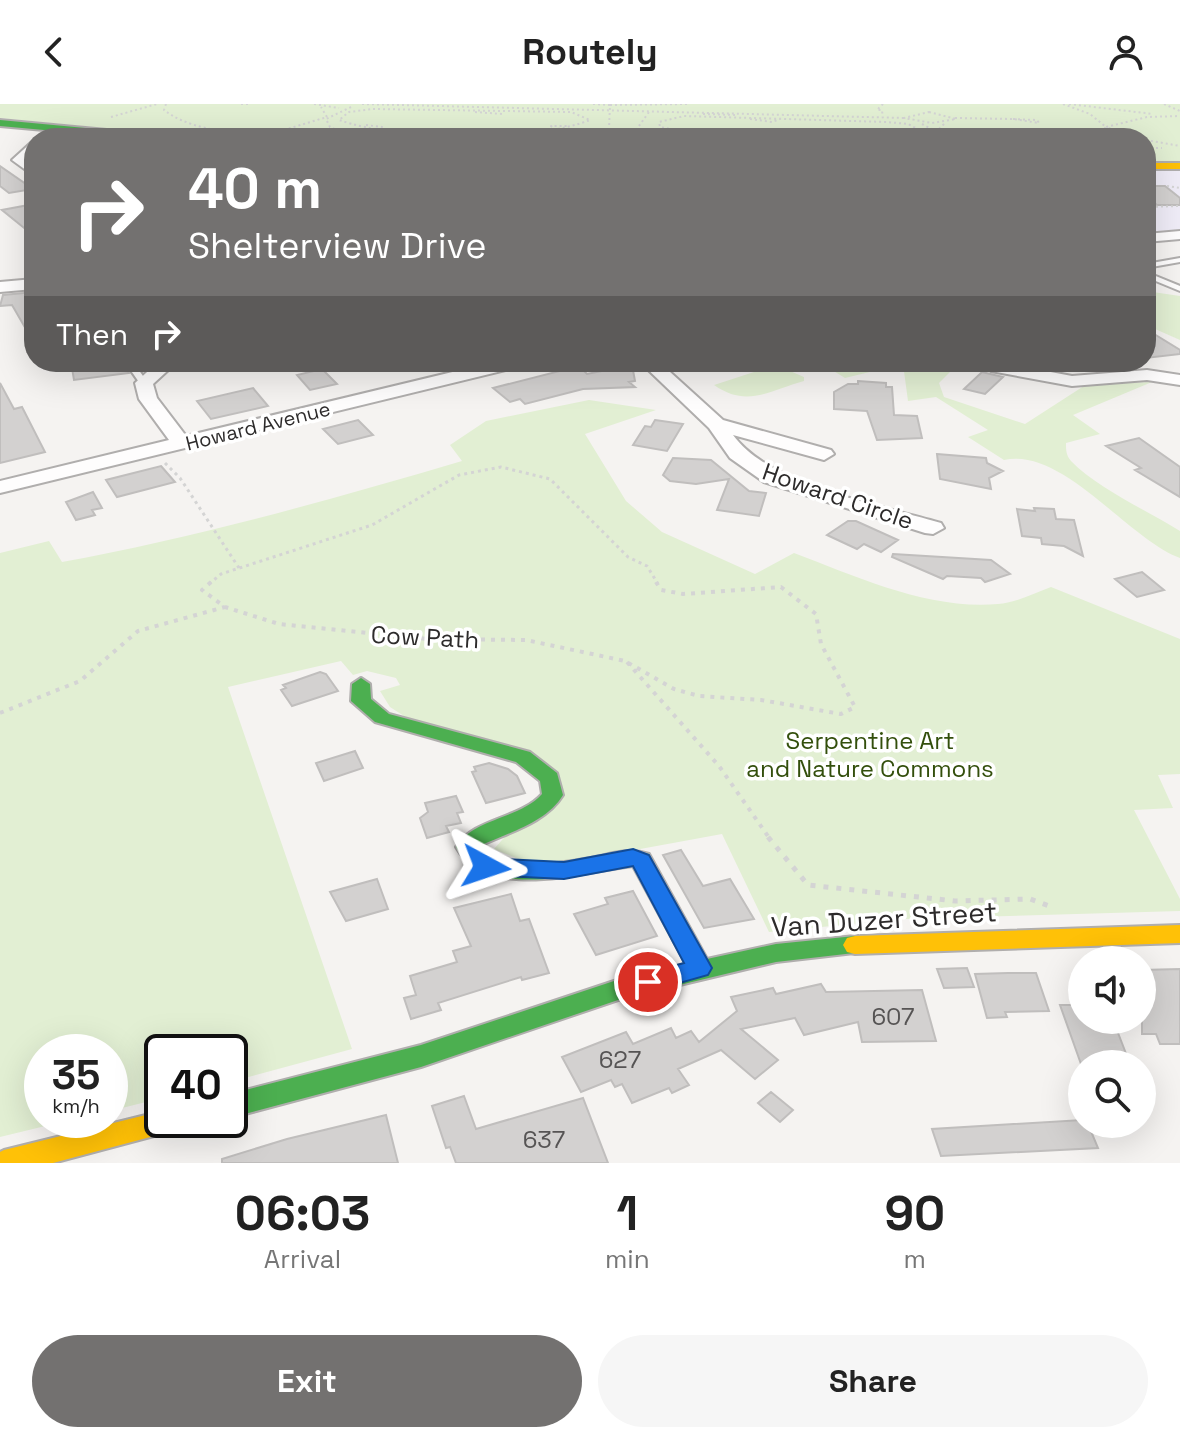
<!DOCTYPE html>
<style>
body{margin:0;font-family:"Space Grotesk",sans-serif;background:#f6f6f6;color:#222;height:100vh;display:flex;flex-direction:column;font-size:30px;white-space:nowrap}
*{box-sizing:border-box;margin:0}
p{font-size:26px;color:#767676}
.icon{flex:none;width:44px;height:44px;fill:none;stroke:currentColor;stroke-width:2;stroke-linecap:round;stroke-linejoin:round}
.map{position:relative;height:1059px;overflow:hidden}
.sheet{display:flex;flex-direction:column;background:#fff;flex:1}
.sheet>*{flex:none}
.top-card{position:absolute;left:24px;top:24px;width:1132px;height:244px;border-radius:32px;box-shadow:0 8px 32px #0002;background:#737170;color:#fff;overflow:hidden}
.controls{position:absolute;left:1068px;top:842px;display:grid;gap:16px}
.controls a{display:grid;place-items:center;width:88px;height:88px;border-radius:50%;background:#fff;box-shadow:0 8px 32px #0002;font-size:40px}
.speed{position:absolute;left:24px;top:930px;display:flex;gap:16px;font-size:40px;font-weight:700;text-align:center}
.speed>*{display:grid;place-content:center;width:104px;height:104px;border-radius:50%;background:#fff;box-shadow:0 8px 32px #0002;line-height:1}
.speed small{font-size:20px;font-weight:400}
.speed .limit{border:4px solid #111;border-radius:12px;background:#fff;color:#111}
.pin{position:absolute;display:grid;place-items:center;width:68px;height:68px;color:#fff;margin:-34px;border:4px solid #fff;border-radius:50%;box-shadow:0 2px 8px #0007}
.me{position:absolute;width:88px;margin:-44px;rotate:95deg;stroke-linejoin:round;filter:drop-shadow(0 0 6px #0008)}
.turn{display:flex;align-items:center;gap:28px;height:168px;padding:0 32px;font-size:36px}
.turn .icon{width:104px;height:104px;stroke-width:2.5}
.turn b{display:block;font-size:56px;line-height:68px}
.then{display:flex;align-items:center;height:76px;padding:0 32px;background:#0003;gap:16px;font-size:30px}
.eta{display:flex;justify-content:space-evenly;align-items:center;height:136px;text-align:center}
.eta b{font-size:48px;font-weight:700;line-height:56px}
.primary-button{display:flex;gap:16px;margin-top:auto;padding:16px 32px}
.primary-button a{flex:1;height:92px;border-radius:48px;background:#737170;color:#fff;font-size:32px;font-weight:700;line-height:92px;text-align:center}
.primary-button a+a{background:#f6f6f6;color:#222}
header{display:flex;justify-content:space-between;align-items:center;height:104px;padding:0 32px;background:#fff;font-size:36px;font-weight:700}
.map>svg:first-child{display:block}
</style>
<header><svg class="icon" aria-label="back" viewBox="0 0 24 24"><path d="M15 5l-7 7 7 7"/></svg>Routely<svg class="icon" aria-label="person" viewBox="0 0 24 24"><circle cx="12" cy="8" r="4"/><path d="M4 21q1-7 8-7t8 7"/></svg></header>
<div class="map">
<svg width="1180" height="1059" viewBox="0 0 1180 1059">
<rect width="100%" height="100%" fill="#f5f3f1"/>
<path fill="#efecf7" d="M 1146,67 L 1180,67 L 1180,126 L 1146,129 Z"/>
<path fill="#e2efd3" d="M 0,0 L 1180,0 L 1180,57 L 1146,57 L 1146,34 L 207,34 L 0,14 Z
M 1146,187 L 1180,192 L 1180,236 L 1146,221 Z
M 819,258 L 960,258 L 939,279 L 944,293 L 1025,320 L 1087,280 L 1152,278 L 1073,311 L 1100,330 L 1066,339 C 1066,346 1066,351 1071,357 C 1097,384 1148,407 1180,427 L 1180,454 C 1128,435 1063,343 1004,356 L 968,333 L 988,326 L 936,293 L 908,297 L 903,260 L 845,274 Z
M 776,261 L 804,273 L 804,277 C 768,287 747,304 714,281 Z
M 589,296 L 656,306 L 585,330 L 626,397 L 662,428 L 755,470 L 794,449 C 858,473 928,506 998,500 C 1015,499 1035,489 1051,483 L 1180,535 L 1180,670 L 1158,671 L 1173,704 L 1134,706 L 1180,795 L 1180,807 L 905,815 L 769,828 L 722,730 L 564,759 L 528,759 L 494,745 L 558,673 L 404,612 L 390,603 L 380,587 L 400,581 L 396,574 L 367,567 L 353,571 L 341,557 L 228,583 L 352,945 L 230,978 L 230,948 L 162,948 L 162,994 L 110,1007 L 110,948 L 42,948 L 42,1016 L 70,1016 L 0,1033 L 0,449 L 49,437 L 62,458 C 198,433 330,396 462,357 L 450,341 L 486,317 Z"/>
<path fill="#d3d1d0" stroke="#c0bebd" stroke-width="2" d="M 0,62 L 33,85 L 9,89 L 0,82 Z
M 1146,82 L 1165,82 L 1180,94 L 1180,101 L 1157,101 L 1146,92 Z
M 34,100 L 34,132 L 2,106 Z
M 34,188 L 34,239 L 12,201 L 0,202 L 3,191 Z
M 1146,225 L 1180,246 L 1180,250 L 1146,254 Z
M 71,258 L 122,258 L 129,269 L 74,276 Z
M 632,261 L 635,277 L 629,278 L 635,283 L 583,285 L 525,300 L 520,295 L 510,298 L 493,284 L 579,262 L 587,270 Z
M 322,265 L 337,280 L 310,286 L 297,271 Z
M 982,268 L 1003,273 L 985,290 L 964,285 Z
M 858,277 L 886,279 L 886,283 L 892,283 L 894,311 L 917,312 L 922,334 L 877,336 L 867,307 L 834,305 L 834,288 L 848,280 L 858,280 Z
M 0,279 L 14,305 L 22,303 L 45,348 L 0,359 Z
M 253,284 L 268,302 L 211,315 L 197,297 Z
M 358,316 L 373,331 L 338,340 L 323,325 Z
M 655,316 L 683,320 L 667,347 L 633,341 L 645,322 L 651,323 Z
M 1139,334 L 1180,363 L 1180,393 L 1135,366 L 1141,364 L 1106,342 Z
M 937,350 L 986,354 L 987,359 L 1003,367 L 989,374 L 991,385 L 940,375 Z
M 673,354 L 711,356 L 749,387 L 766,389 L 759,412 L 717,406 L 729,375 L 696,380 L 670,377 L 663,371 Z
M 161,362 L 175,378 L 117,393 L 106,376 Z
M 93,388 L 102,404 L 92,406 L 95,411 L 76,416 L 66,398 Z
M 1034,404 L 1054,405 L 1056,415 L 1074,416 L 1083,452 L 1064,442 L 1042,440 L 1041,434 L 1022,432 L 1017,405 L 1035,407 Z
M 848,417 L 856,417 L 898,436 L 881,448 L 864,440 L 857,445 L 827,431 Z
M 893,450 L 991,456 L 1010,470 L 985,478 L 981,474 L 947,472 L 943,475 L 892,453 Z
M 1142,468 L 1164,486 L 1137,493 L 1115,475 Z
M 320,568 L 326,570 L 338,587 L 292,602 L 281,586 L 286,584 L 283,581 Z
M 355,647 L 363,664 L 324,677 L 316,659 Z
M 489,659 L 508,665 L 517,672 L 525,689 L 486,699 L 472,668 L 476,667 L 474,663 Z
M 456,692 L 463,708 L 457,709 L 461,719 L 446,722 L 449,728 L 427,734 L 420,714 L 428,708 L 425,699 Z
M 681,746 L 703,782 L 730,775 L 754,815 L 704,824 L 663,751 Z
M 377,775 L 388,805 L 346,817 L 330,788 Z
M 633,787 L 657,832 L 596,851 L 574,810 L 608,800 L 605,794 Z
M 511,790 L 520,817 L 529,815 L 549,869 L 522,876 L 521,873 L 438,899 L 441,906 L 411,915 L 404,894 L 416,891 L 410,872 L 457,858 L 453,847 L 471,842 L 454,804 Z
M 967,864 L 974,883 L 944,884 L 937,865 Z
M 1180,865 L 1180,940 L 1160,940 L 1156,930 L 1142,930 L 1142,866 Z
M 1008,869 L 1036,869 L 1049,907 L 1005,908 L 1007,913 L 987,914 L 975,870 Z
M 821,880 L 826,888 L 922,886 L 936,937 L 862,938 L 858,918 L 804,931 L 795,914 L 741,925 L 778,956 L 755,975 L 721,946 L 678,965 L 689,981 L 672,989 L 669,984 L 632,999 L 622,980 L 615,983 L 611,976 L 581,988 L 562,953 L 626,928 L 633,940 L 671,924 L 676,934 L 691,927 L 699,938 L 737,907 L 731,893 L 773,884 L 776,890 Z
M 1060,901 L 1082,901 L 1082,916 L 1113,916 L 1130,960 L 1081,960 Z
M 771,988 L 793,1006 L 780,1018 L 758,999 Z
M 464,992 L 476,1025 L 583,994 L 608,1059 L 456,1059 L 450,1043 L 446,1044 L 432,1002 Z
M 386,1011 L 398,1059 L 222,1059 L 222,1055 L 287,1035 Z
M 1082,1016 L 1082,1020 L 1088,1020 L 1098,1044 L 941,1052 L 932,1025 Z"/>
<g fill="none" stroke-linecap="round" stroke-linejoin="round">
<g stroke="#b0aead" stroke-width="4">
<path id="lane" d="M 1180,154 L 1180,158 L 1146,164 L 1146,160 Z
M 1146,168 L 1180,182 L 1180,187 L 1146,173 Z
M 125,258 L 133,258 L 148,279 L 147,281 L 141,281 Z"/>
</g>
<g stroke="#b0aead" stroke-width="4">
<path id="street" d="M 34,36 L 34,47 L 25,56 L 34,62 L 34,72 L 12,56 Z
M 1180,127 L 1180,135 L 1146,138 L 1146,130 Z
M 34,175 L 34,185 L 0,188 L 0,178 Z
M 158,258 L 177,258 L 153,280 L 157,294 L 186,332 L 494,258 L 525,258 L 522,262 L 0,389 L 0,377 L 169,336 L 139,295 L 135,279 Z
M 640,258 L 659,258 L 723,316 L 831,346 L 834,350 L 824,356 L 733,331 C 770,382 880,401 941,419 L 944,424 L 933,430 L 925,429 L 764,378 L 730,354 L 709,324 Z
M 998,258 L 1072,272 L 1147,266 L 1180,271 L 1180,281 L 1147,276 L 1072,282 L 991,267 L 991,259 Z"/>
</g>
<g stroke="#b0aead" stroke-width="4">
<path id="fast" d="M 0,16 L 160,31 L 164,34 L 132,34 L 0,22 Z
M 361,574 L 370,580 L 371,595 L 389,610 L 530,648 L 557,669 L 563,691 C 546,719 509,728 480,742 C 515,769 560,760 600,752 C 618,748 631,744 649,750 L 707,855 L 776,840 L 855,832 L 863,834 L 867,841 L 863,848 L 776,858 L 621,895 L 421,963 L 230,1014 L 230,990 L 421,941 L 620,875 L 686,860 L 633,762 C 585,767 488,799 456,743 C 473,714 520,715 542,690 L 540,677 L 516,658 L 375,618 L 351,597 L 352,580 Z"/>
</g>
<g stroke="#b0aead" stroke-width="4">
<path id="slow" d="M 1146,59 L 1180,59 L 1180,65 L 1146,65 Z
M 1180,821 L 1180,839 L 855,850 L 847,848 L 843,841 L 847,834 L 855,832 Z
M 162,1007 L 162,1016 L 187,1016 L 184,1024 L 53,1059 L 0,1059 L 0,1048 L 4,1046 Z"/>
</g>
<path stroke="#d4d4d4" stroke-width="2" stroke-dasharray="2 3" stroke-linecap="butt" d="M 166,0 L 164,6 C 208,40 309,30 364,32
M 241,0 L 251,0
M 314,0 L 339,4
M 362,0 L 904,14
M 593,0 L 610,1 L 609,25
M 883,0 L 877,6 L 882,6 L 883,16
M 1063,0 L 1090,10 L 1106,23 L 1096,34
M 1069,0 L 1153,10
M 1164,0 L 1180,7
M 610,1 L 688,0
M 373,5 L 571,8 L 590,16 C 531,39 399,37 339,16 L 349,8 Z
M 475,8 L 502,10
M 929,8 L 956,15 L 932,19 L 904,14 Z
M 703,10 L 738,11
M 111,13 L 157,0
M 955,14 L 1013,15
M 750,15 L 772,18 L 780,15
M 1010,15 L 1013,15
M 1013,15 L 1037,16 L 1039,19 Z
M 922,20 L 937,28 L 931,34
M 944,20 L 937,27 L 945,34
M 366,21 L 382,23 L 377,26
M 284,26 L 327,13 L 321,3
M 556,26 L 551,22 L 567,22
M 636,26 L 649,8
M 923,28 L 985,34
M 344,29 L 330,23 L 326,15 L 351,3
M 692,31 L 711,33
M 364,32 L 383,34
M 536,34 L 619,25 L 679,34
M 718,34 L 660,23 L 659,18 L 684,12 L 887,18 L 908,20 L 923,28 L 911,34
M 886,34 L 911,33
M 1139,34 L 1106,23 L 1147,13 L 1180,12
M 1146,36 L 1180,42
M 1146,44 L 1162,44
M 1167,82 L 1180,84
M 1146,103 L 1180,102"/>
<path stroke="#d4d4d4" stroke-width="3" stroke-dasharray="3 4" stroke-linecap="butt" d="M 165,359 L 180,374 L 239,464
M 209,480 L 221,470 L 372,421 L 459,371 L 501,363 L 550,375 L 628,453 L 647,462 L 658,480"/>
<path stroke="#d4d4d4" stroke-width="4" stroke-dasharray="4 6" stroke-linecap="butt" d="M 211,478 L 202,486 L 225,503 L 279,520 L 428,535 L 526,536 L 625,557 L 674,585 L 699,592 L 761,596 L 841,610 L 855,603 L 821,540 L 816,510 L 781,483 L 683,490 L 661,486 L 656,478
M 627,558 L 719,662 L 770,735
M 0,609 L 80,577 L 138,527 L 225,503"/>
<path stroke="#d4d4d4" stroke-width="5" stroke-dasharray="5 8" stroke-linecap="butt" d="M 768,733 L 808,781 L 955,797 L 1030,795 L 1052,803"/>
<use href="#lane" fill="#fefdfd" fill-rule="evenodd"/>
<use href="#street" fill="#fefdfd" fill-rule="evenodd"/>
<use href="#fast" fill="#4caf50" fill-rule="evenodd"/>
<use href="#slow" fill="#ffc107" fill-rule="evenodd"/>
</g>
<path fill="#1a73e8" stroke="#114b97" stroke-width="2" d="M 633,745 L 649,751 L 712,864 L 708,871 L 648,888 L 639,885 L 635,878 L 639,871 L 684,859 L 633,762 L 564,775 L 486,771 L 475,763 L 486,754 L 564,758 Z"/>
<g text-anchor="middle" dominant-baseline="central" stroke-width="7" stroke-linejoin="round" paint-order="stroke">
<g font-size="20" fill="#2d2b2b" stroke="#fff">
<text transform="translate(258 322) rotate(-14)">Howard Avenue</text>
</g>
<g font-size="24" fill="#2d2b2b" stroke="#fff">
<text transform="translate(838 392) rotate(19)">Howard Circle</text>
<text transform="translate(425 533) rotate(3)">Cow Path</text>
</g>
<g font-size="24" fill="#334f0c" stroke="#fff">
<text x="870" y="636">Serpentine Art<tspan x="870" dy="28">and Nature Commons</tspan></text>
</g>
<g font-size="24" fill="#565454">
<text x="893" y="912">607</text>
<text x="620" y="955">627</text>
<text x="544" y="1035">637</text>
</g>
<g font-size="28" fill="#2d2b2b" stroke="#fff">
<text transform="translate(884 815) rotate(-4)">Van Duzer Street</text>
</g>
</g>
</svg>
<div class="controls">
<a><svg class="icon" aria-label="sound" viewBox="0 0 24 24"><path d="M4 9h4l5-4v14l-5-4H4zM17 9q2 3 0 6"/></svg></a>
<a><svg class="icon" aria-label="search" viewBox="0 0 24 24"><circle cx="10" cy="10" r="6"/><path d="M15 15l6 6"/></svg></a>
</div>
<div class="speed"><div>35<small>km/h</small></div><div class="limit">40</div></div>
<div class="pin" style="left:648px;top:878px;background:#d93025"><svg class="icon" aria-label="arrive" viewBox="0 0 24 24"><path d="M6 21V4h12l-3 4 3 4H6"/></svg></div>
<svg class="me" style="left:486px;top:763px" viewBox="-20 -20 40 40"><path d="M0-17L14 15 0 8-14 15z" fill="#1a73e8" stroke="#fff" stroke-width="4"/></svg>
<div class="top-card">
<div class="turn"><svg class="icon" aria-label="right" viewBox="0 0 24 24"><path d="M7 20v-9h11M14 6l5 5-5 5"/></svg><div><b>40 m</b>Shelterview Drive</div></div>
<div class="then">Then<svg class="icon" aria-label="right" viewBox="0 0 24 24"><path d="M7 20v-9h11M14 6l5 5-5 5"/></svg></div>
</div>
</div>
<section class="sheet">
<div class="eta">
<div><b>06:03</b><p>Arrival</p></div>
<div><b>1</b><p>min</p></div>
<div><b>90</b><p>m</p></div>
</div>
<div class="primary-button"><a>Exit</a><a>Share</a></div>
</section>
